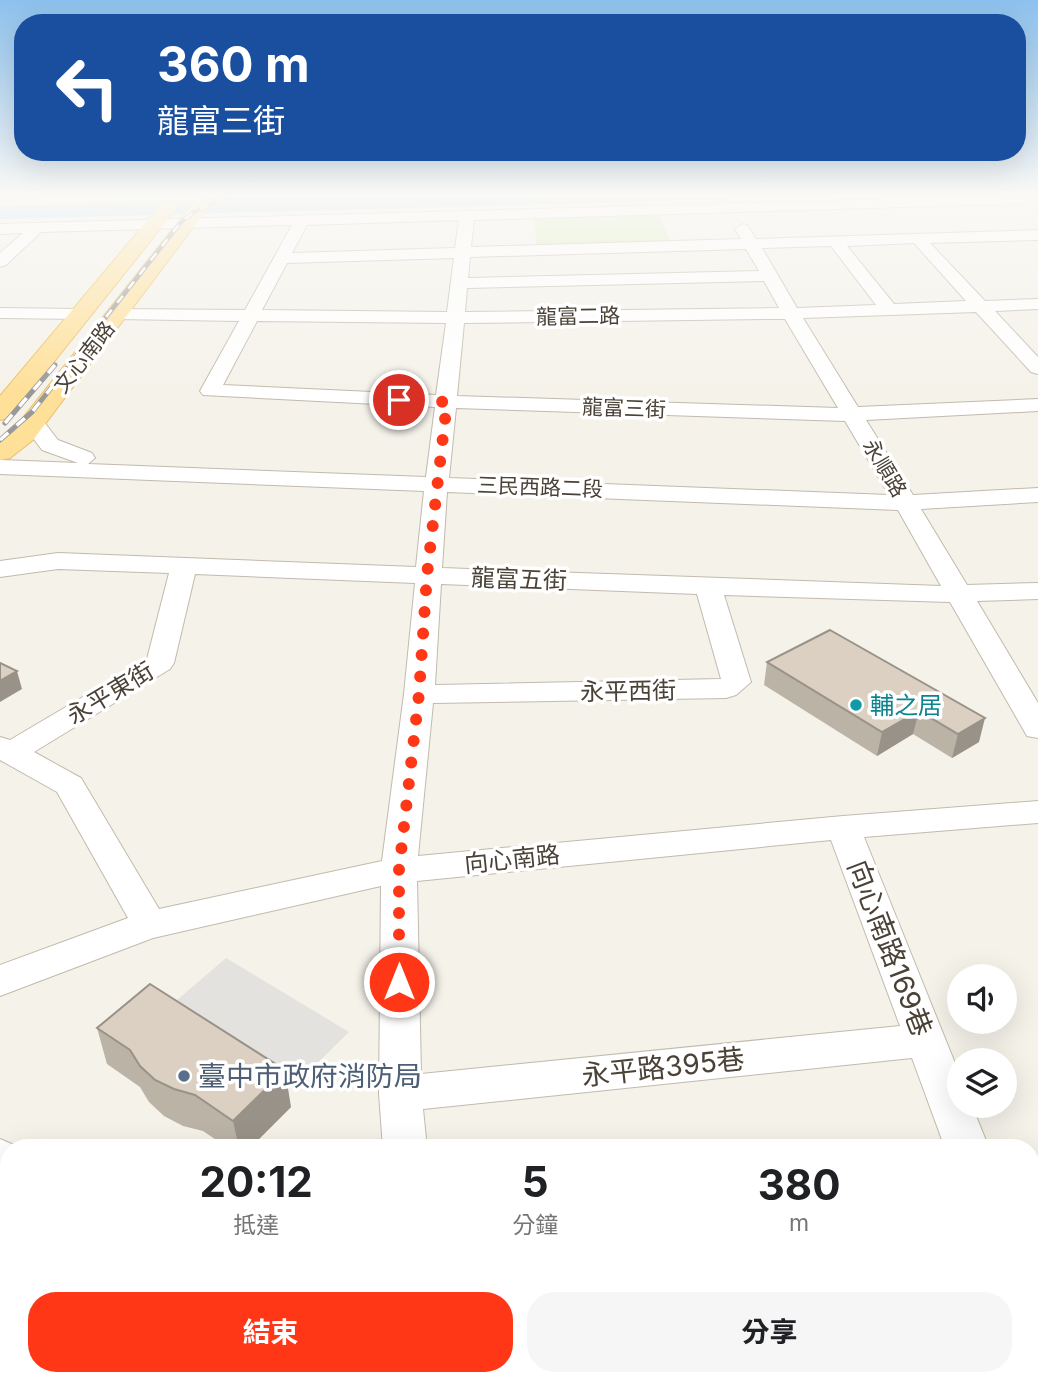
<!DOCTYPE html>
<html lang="zh-TW">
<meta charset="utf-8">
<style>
body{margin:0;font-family:Inter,"Noto Sans TC",sans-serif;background:#f6f6f6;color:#202124;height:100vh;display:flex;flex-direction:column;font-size:26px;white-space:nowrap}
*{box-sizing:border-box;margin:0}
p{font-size:23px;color:#757577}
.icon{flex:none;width:38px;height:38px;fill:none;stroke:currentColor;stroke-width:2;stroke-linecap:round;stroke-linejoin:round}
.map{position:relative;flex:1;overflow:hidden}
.panel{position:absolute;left:0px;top:1139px;width:1040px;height:247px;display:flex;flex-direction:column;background:#fff;border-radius:28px 28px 0 0;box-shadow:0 7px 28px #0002}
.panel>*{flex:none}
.guide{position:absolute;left:14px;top:14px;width:1012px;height:147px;border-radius:28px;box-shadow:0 7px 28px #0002;background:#1a4fa0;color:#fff;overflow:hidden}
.controls{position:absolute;left:947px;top:964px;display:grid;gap:14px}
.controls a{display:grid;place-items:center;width:70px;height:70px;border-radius:50%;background:#fff;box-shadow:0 7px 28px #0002;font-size:35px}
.pin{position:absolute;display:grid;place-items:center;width:60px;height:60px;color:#fff;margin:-30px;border:4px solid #fff;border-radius:50%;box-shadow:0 2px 7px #0007}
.me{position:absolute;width:77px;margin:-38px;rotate:0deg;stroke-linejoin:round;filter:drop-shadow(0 0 5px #0008)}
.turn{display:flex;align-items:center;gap:24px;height:147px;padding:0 28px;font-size:32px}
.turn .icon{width:91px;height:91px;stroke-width:2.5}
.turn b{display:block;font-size:49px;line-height:60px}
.eta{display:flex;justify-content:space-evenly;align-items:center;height:119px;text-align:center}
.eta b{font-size:42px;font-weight:700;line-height:49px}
.cta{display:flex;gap:14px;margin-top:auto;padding:14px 28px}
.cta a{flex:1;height:80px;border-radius:28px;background:#ff3717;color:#fff;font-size:28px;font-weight:700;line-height:80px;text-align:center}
.cta a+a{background:#f6f6f6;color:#202124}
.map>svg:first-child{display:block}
</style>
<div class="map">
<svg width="1038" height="1385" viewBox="0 0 1038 1385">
<rect width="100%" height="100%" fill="#f5f2ea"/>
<path fill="#efe7d3" d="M 9,1293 L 9,1377 L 217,1377 L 225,1385 L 0,1385 L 0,1301 Z"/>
<path fill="#d2ebb1" d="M 658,213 L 671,244 L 537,248 L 534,217 Z"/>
<path fill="#e4e2de" d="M 226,958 L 349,1032 L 301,1079 L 177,1000 Z"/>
<path fill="#a4d5f4" d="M 301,197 L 816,197 L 0,219 L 0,206 Z"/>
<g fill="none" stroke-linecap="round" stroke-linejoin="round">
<g stroke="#c2baac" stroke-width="2">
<path id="minor" d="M 969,197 L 1038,197 L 1038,203 L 474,220 L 471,247 L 741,239 L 735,229 L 743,224 L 748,226 L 756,239 L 1038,230 L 1038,240 L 930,243 L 985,301 L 1038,299 L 1038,309 L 995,311 L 1038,357 L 1038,374 L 1031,372 L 976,312 L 803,318 L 858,407 L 1038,399 L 1038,411 L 866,420 L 913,495 L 1038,488 L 1038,502 L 921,509 L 967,585 L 1038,583 L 1038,599 L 977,601 L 1038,703 L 1038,738 L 1027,736 L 1023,729 L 950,602 L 724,595 L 751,682 L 736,695 L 726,698 L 433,703 L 418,856 L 843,816 L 1038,801 L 1038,823 L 864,837 L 959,1073 L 959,1106 L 972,1106 L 989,1148 L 945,1148 L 912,1058 L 423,1109 L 427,1148 L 383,1148 L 379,1094 L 381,886 L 153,938 L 0,996 L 0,965 L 128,918 L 57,792 L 0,760 L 0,737 L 10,740 L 147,659 L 169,573 L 58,569 L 0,577 L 0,561 L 58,553 L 416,567 L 424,491 L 0,474 L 0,460 L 78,463 L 42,450 L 22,423 L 25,418 L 41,418 L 58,440 L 92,453 L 95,458 L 88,464 L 426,477 L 435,407 L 203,395 L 200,391 L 239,321 L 117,319 L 108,314 L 117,309 L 245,310 L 292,225 L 41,232 L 6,265 L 0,267 L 0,253 L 23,233 L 0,234 L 0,224 ZM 459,220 L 455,248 L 292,253 L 307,225 ZM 914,243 L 966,301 L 894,304 L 847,246 ZM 831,246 L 876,305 L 797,308 L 762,248 ZM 746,249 L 759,271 L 468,278 L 470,257 ZM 454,258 L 447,312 L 262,310 L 287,263 ZM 764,281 L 779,308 L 465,312 L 467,288 ZM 770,319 L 785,319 L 838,408 L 457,396 L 464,323 ZM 257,321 L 446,323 L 436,395 L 223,385 ZM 456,408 L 845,421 L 889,495 L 449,478 ZM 447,492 L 898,510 L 941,586 L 442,568 ZM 195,574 L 415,583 L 404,694 L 382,861 L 159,909 L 81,778 L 34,752 L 170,669 L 174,663 ZM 441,584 L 697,594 L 721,679 L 435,685 ZM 831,840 L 900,1026 L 421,1074 L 417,881 Z
M 0,308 L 80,309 L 89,314 L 80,319 L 0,318 Z
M 0,1139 L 21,1148 L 9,1148 L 9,1183 L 0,1180 Z
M 1031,1293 L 1038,1296 L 1038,1360 L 1031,1358 Z
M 242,1377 L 296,1377 L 300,1385 L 245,1385 Z
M 405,1377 L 483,1377 L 480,1385 L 405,1385 Z"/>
</g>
<g stroke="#e9bf64" stroke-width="2">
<path id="major" d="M 198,197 L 216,197 L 33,440 L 10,458 L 0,460 L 0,439 L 15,428 Z
M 170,200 L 179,205 L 176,209 L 9,418 L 0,420 L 0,396 L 164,201 Z"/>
</g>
<path stroke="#c4b59c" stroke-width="2" stroke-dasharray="2 2" stroke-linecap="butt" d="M 308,204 L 321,197"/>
<use href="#minor" fill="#fff" fill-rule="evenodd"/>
<use href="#major" fill="#ffe099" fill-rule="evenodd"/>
<g stroke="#999" stroke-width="4.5">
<path id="rail-far1" d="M 95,331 L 181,222 L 194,212 L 226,197"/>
</g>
<g stroke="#999" stroke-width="5">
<path id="rail" d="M 5,423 L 55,365
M 0,440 L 32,412 L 97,330"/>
</g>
<use href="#rail-far1" stroke="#fff" stroke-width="2.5" stroke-dasharray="9" stroke-linecap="butt"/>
<use href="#rail" stroke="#fff" stroke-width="3.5" stroke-dasharray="11" stroke-linecap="butt"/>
</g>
<path fill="#bcb3a7" d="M 830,630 L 979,742 L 952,758 L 913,734 L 877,756 L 764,685 L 767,662 Z
M 97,1028 L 291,1107 L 250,1148 L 228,1148 L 203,1131 L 183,1126 L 164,1116 L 149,1102 L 140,1087 L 107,1064 Z"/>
<path fill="#999288" d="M 17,671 L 22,689 L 0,702 L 0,681 Z
M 919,711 L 913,734 L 877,756 L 882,732 Z
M 985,718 L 979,742 L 952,758 L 958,734 Z
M 285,1070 L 291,1107 L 250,1148 L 239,1148 L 233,1121 Z
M 53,1377 L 69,1377 L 70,1380 L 68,1385 L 50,1385 Z"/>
<path fill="#dbd0c2" stroke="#999288" stroke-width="2" d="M 830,630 L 985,718 L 958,734 L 919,711 L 882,732 L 767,662 Z
M 0,663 L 17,671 L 0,681 Z
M 150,984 L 285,1070 L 233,1121 L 195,1095 L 174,1089 L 155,1080 L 140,1066 L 130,1050 L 97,1028 Z
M 4,1345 L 9,1346 L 9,1377 L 53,1377 L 50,1385 L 0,1385 L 0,1354 Z
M 83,1377 L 108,1377 L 111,1385 L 76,1385 Z"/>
<linearGradient id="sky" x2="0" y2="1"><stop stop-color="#8dc1ed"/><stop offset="0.5" stop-color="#faf9f6"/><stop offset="1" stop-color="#faf9f6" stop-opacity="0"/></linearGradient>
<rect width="1038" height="391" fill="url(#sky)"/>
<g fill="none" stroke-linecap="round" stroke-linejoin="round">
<path stroke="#ff3717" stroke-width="12" stroke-dasharray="0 21.6" d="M 399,400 L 447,402 L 427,575 L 419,694 L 399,870 L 399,982"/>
</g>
<circle fill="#0f9aa8" stroke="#fff" stroke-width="2.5" cx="856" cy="705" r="7"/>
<circle fill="#5c6f8a" stroke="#fff" stroke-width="2.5" cx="184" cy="1076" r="7"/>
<g text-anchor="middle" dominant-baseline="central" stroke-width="7" stroke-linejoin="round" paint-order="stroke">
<g font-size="21" fill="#4a4237" stroke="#fff">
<text transform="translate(578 316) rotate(-1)">龍富二路</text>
<text transform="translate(84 357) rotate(-52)">文心南路</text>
<text transform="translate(624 408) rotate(2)">龍富三街</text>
<text transform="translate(885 468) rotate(59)">永順路</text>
<text transform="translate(540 487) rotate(2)">三民西路二段</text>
</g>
<g font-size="24" fill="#4a4237" stroke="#fff">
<text transform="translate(519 579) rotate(2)">龍富五街</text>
<text transform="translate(628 691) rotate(-1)">永平西街</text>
<text transform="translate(110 693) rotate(-31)">永平東街</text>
<text transform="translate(512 859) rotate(-6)">向心南路</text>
</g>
<g font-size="24" fill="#0d838f" stroke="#fff" text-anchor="start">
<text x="870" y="705">輔之居</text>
</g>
<g font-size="28" fill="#4a4237" stroke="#fff">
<text transform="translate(890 948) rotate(69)">向心南路169巷</text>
<text transform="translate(663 1067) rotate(-6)">永平路395巷</text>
</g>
<g font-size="28" fill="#4e5e75" stroke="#fff" text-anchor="start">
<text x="198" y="1076">臺中市政府消防局</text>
</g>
</g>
</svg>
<div class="controls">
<a><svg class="icon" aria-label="sound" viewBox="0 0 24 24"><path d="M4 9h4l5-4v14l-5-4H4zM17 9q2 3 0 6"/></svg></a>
<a><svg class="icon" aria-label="layers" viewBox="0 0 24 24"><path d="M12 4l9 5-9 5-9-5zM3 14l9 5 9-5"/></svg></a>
</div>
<div class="pin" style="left:399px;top:400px;background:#d93025"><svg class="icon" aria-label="arrive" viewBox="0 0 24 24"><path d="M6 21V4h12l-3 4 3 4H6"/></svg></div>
<svg class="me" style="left:399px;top:982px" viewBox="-20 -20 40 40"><circle r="17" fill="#ff3717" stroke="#fff" stroke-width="3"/><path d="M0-11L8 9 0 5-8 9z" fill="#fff"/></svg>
<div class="guide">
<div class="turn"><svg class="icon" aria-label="left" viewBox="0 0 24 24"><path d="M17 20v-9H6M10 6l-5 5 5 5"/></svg><div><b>360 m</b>龍富三街</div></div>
</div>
<section class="panel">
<div class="eta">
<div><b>20:12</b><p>抵達</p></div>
<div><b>5</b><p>分鐘</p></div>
<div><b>380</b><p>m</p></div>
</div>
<div class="cta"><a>結束</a><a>分享</a></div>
</section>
</div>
